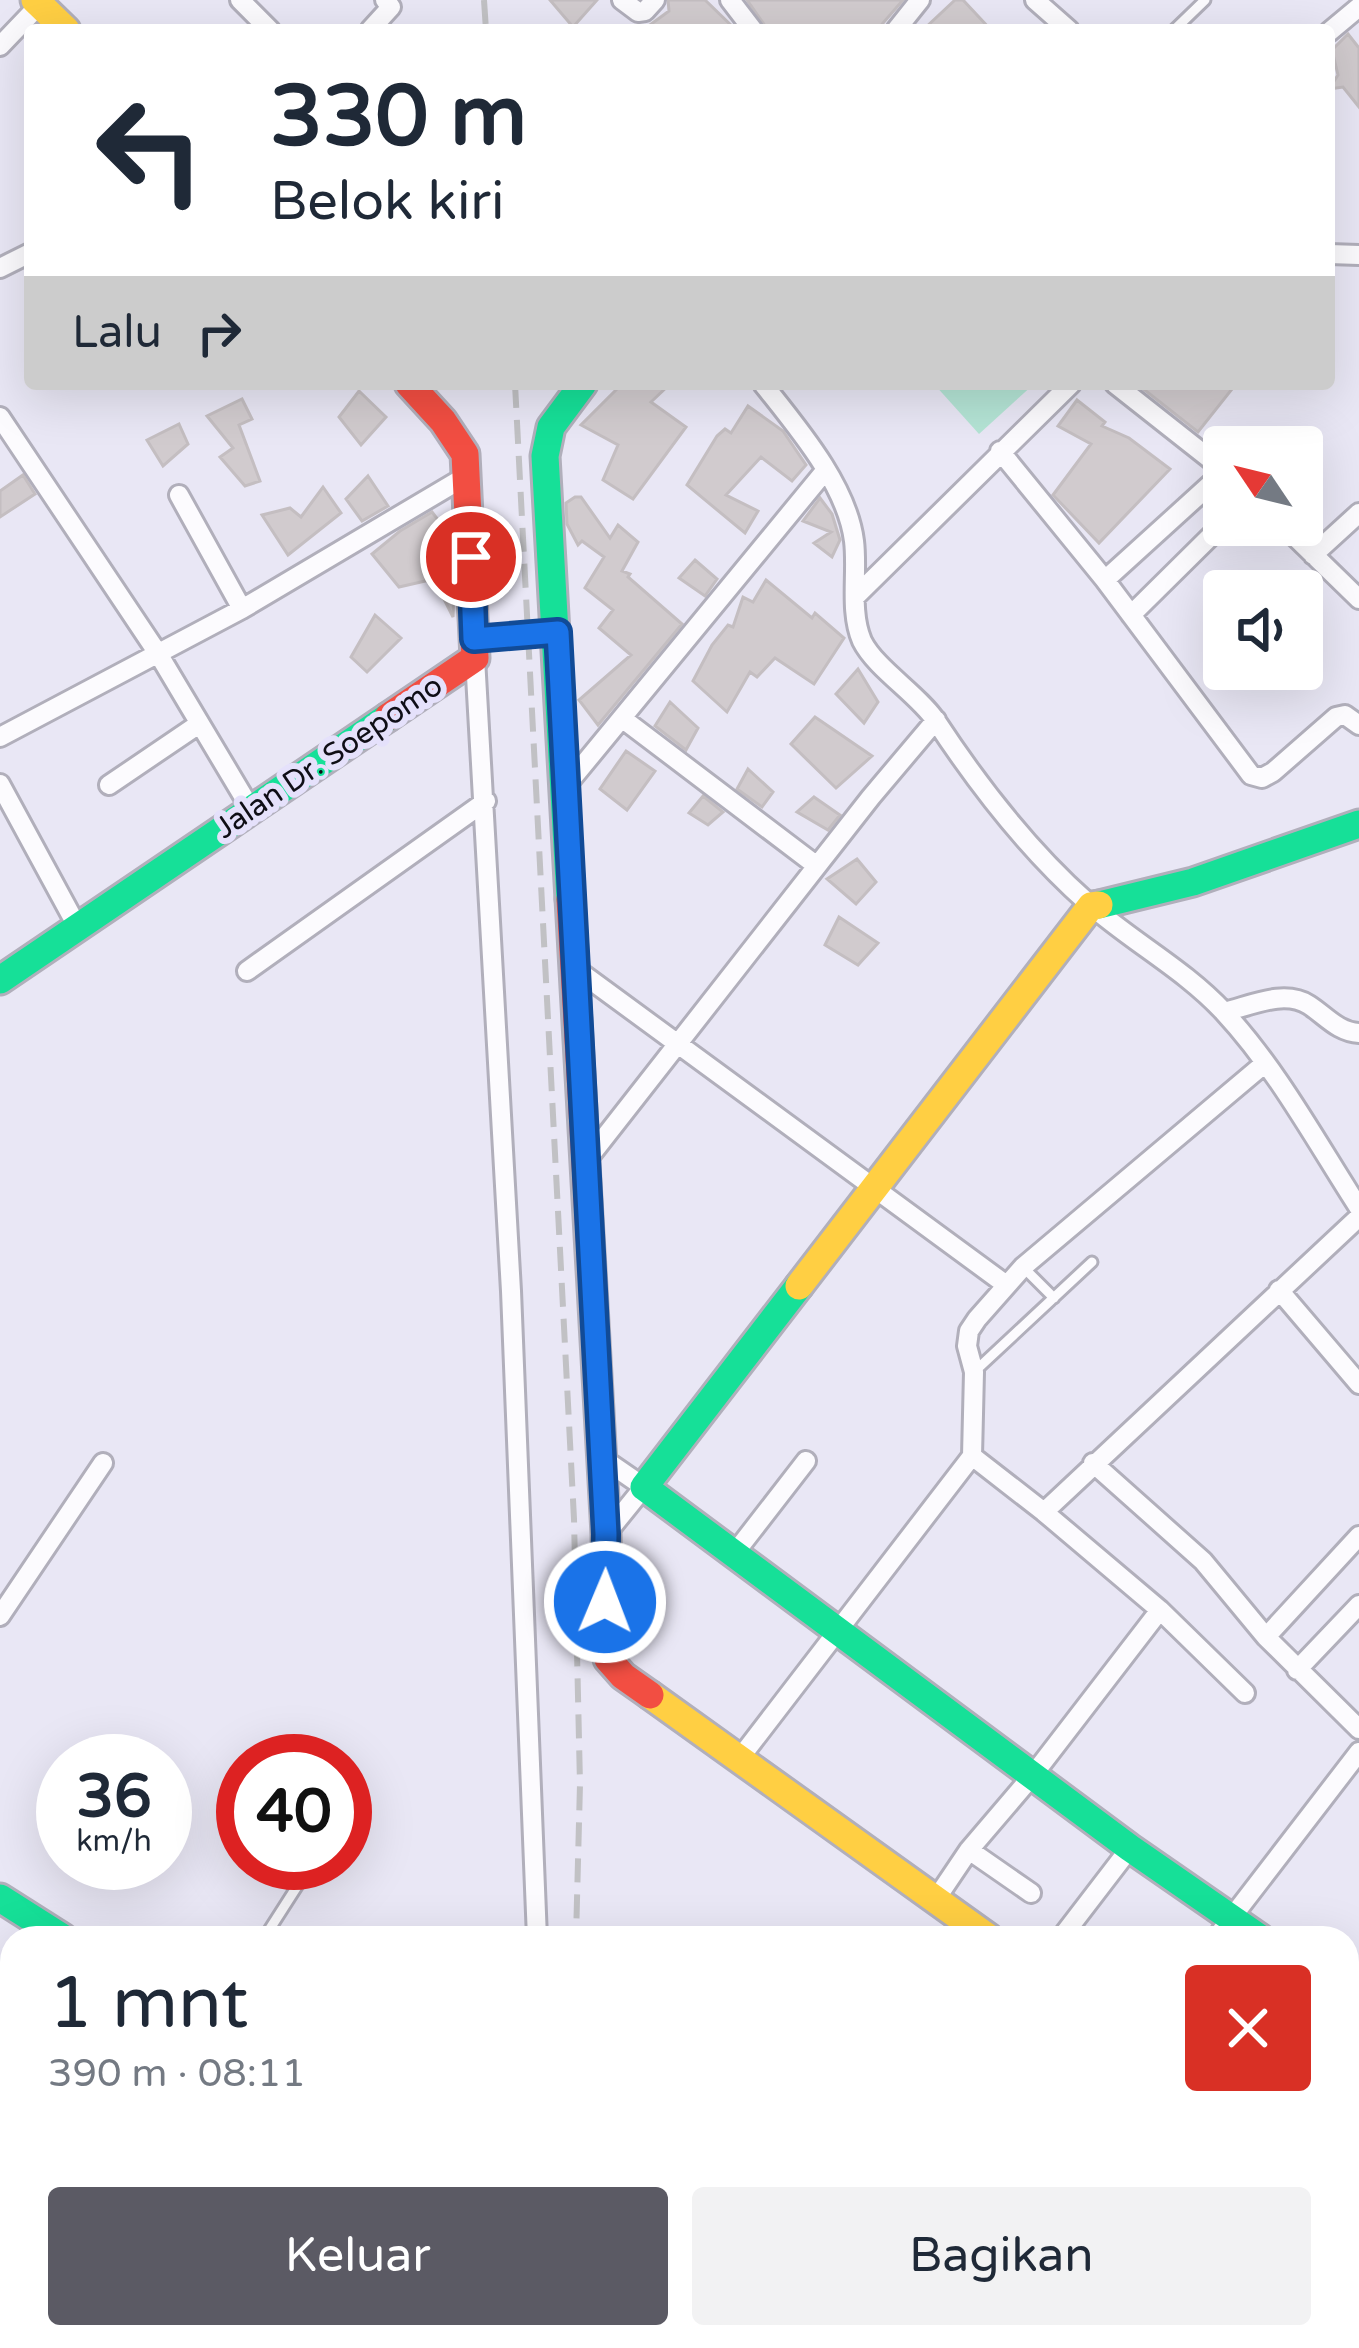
<!DOCTYPE html>
<html lang="id">
<meta charset="utf-8">
<style>
body{margin:0;font-family:"Varela Round",sans-serif;background:#f2f2f3;color:#1f2937;height:100vh;display:flex;flex-direction:column;font-size:45px;white-space:nowrap}
*{box-sizing:border-box;margin:0}
p{font-size:39px;color:#747a83}
.icon{flex:none;width:66px;height:66px;fill:none;stroke:currentColor;stroke-width:2;stroke-linecap:round;stroke-linejoin:round}
.map{position:relative;flex:1;overflow:hidden}
.details{position:absolute;left:0px;top:1926px;width:1359px;height:423px;display:flex;flex-direction:column;background:#fff;border-radius:36px 36px 0 0;box-shadow:0 12px 48px #0002}
.details>*{flex:none}
.banner{position:absolute;left:24px;top:24px;width:1311px;height:366px;border-radius:12px;box-shadow:0 12px 48px #0002;background:#fff;color:#1f2937;overflow:hidden}
.needle{width:78px;rotate:305deg}
.fabs{position:absolute;left:1203px;top:426px;display:grid;gap:24px}
.fabs a{display:grid;place-items:center;width:120px;height:120px;border-radius:12px;background:#fff;box-shadow:0 12px 48px #0002;font-size:60px}
.speed{position:absolute;left:36px;top:1734px;display:flex;gap:24px;font-size:60px;font-weight:700;text-align:center}
.speed>*{display:grid;place-content:center;width:156px;height:156px;border-radius:50%;background:#fff;box-shadow:0 12px 48px #0002;line-height:1}
.speed small{font-size:30px;font-weight:400}
.speed .limit{border:18px solid #d22;background:#fff;color:#111}
.pin{position:absolute;display:grid;place-items:center;width:102px;height:102px;color:#fff;margin:-51px;border:6px solid #fff;border-radius:50%;box-shadow:0 3px 12px #0007}
.me{position:absolute;width:132px;margin:-66px;rotate:1deg;stroke-linejoin:round;filter:drop-shadow(0 0 9px #0008)}
.turn{display:flex;align-items:center;gap:42px;height:252px;padding:0 48px;font-size:54px}
.turn .icon{width:156px;height:156px;stroke-width:2.5}
.turn b{display:block;font-size:84px;line-height:102px}
.then{display:flex;align-items:center;height:114px;padding:0 48px;background:#0003;gap:24px;font-size:45px}
.round{display:grid;place-items:center;flex:none;width:126px;height:126px;border-radius:12px;background:#f2f2f3}
.overview{display:flex;align-items:center;justify-content:space-between;height:204px;padding:0 48px}
h1{font-size:72px;font-weight:600;line-height:90px}
.action{display:flex;gap:24px;margin-top:auto;padding:24px 48px}
.action a{flex:1;height:138px;border-radius:12px;background:#5b5a64;color:#fff;font-size:48px;font-weight:600;line-height:138px;text-align:center}
.action a+a{background:#f2f2f3;color:#1f2937}
.map>svg:first-child{display:block}
</style>
<div class="map">
<svg width="1359" height="2348" viewBox="0 0 1359 2348">
<rect width="100%" height="100%" fill="#e9e7f5"/>
<path fill="#b4e4d5" d="M 934,384 L 1034,384 L 979,434 Z"/>
<path fill="#d1cbce" stroke="#c4bec1" stroke-width="3" d="M 550,0 L 597,0 L 573,27 Z
M 668,0 L 705,0 L 736,30 L 643,30 L 669,11 Z
M 747,0 L 903,0 L 877,30 L 768,30 Z
M 955,0 L 963,0 L 991,30 L 923,30 Z
M 1348,34 L 1359,48 L 1359,107 L 1343,87 L 1329,89 L 1338,75 L 1332,50 Z
M 622,384 L 670,384 L 651,402 L 686,427 L 633,499 L 603,480 L 618,445 L 581,425 Z
M 1137,384 L 1236,384 L 1198,432 Z
M 359,391 L 386,417 L 361,445 L 339,417 Z
M 242,399 L 252,419 L 239,425 L 260,481 L 245,486 L 220,457 L 233,448 L 207,416 Z
M 1077,400 L 1105,422 L 1102,426 L 1129,438 L 1170,469 L 1099,543 L 1053,495 L 1091,444 L 1058,426 Z
M 748,406 L 783,431 L 806,465 L 792,481 L 761,457 L 726,495 L 758,511 L 745,533 L 687,485 L 717,436 L 725,429 L 731,433 Z
M 179,424 L 188,444 L 163,466 L 147,440 Z
M 23,475 L 35,494 L 0,517 L 0,491 Z
M 368,476 L 388,506 L 362,521 L 346,499 Z
M 323,487 L 341,513 L 288,555 L 262,515 L 290,508 L 301,517 Z
M 575,497 L 581,497 L 610,538 L 618,525 L 638,542 L 622,571 L 630,574 L 628,577 L 682,624 L 598,725 L 579,700 L 631,655 L 599,628 L 613,610 L 585,588 L 604,557 L 582,541 L 578,545 L 567,524 L 566,503 Z
M 820,498 L 832,514 L 840,540 L 832,557 L 814,543 L 831,532 L 803,521 Z
M 432,512 L 449,534 L 440,543 L 454,589 L 453,617 L 434,579 L 399,587 L 372,554 L 400,531 Z
M 695,560 L 717,579 L 705,596 L 679,578 Z
M 766,580 L 812,618 L 815,613 L 844,638 L 814,684 L 775,658 L 757,677 L 750,672 L 727,712 L 693,681 L 712,645 L 728,625 L 733,627 L 743,597 L 753,602 Z
M 375,615 L 401,638 L 367,672 L 351,657 Z
M 858,669 L 878,702 L 864,723 L 836,694 Z
M 670,702 L 698,728 L 686,750 L 655,726 Z
M 815,717 L 872,756 L 836,788 L 791,744 Z
M 626,751 L 655,771 L 627,810 L 600,789 Z
M 748,769 L 773,792 L 762,807 L 737,789 Z
M 703,796 L 723,812 L 708,825 L 689,813 Z
M 814,797 L 840,815 L 828,830 L 797,812 Z
M 857,859 L 876,882 L 856,904 L 827,879 Z
M 839,917 L 878,943 L 858,965 L 825,945 Z"/>
<g fill="none" stroke-linecap="round" stroke-linejoin="round">
<g stroke="#b1afbb" stroke-width="15">
<path id="lane" d="M 1174,30 L 1205,0
M 1023,1267 L 1054,1298
M 974,1372 L 1092,1262
M 264,1938 L 312,1863
M 0,2116 L 12,2104"/>
</g>
<g stroke="#b1afbb" stroke-width="24">
<path id="street" d="M 240,0 L 270,30
M 622,0 L 638,12 L 645,11 L 655,0
M 730,0 L 753,30
M 1035,0 L 1069,30
M 370,30 L 391,7 L 385,0
M 896,30 L 920,0
M 1329,32 L 1359,7
M 0,46 L 44,0
M 1329,254 L 1359,255
M 0,268 L 30,253
M 763,384 C 797,427 847,485 854,541 C 858,572 849,611 862,641 C 876,669 918,694 936,721 C 980,788 1028,850 1088,903 C 1132,942 1184,969 1224,1012 C 1277,1069 1317,1143 1359,1208
M 1115,384 L 1224,470
M 0,417 L 159,655 L 252,811
M 1000,451 L 1105,580 L 1251,775 L 1262,778 L 1273,772 L 1336,717 L 1345,715 L 1359,725
M 179,495 L 242,609
M 1283,525 L 1359,599
M 1313,555 L 1359,513
M 1105,580 L 1224,472
M 855,597 L 1071,384
M 1131,615 L 1224,523
M 474,639 L 558,631
M 475,658 L 511,1291 L 537,1938
M 623,719 L 817,866
M 0,737 L 242,609 L 468,475
M 0,784 L 77,926
M 109,785 L 199,724
M 565,787 L 825,471
M 573,967 L 1005,1284
M 247,971 L 486,801
M 1224,1012 C 1250,1006 1284,989 1309,1005 C 1326,1016 1338,1032 1359,1033
M 586,1161 L 871,797 L 936,720
M 1279,1290 L 1359,1384
M 599,1456 L 644,1487 L 606,1534
M 972,1456 L 1044,1512 L 1359,1217
M 1093,1463 L 1203,1561 L 1266,1637 L 1359,1729
M 1044,1512 L 1160,1610 L 1245,1693
M 734,1554 L 806,1461
M 0,1616 L 103,1463
M 1266,1637 L 1359,1536
M 1297,1670 L 1359,1605
M 740,1758 L 972,1456 L 974,1372 L 967,1346 L 969,1331 L 977,1319 L 1023,1267 L 1264,1064
M 969,1850 L 1031,1893
M 936,1899 L 969,1850 L 1033,1775 L 1160,1610
M 1061,1938 L 1130,1848
M 1216,1938 L 1359,1752
M 1347,2005 L 1359,2014
M 1347,2283 L 1359,2292"/>
</g>
<g stroke="#b1afbb" stroke-width="33">
<path id="fast" d="M 570,899 L 545,456 L 551,427 L 583,384
M 1099,905 L 1193,882 L 1359,824
M 0,980 L 388,717
M 799,1286 L 644,1487 L 1130,1848 L 1260,1938
M 0,1898 L 63,1938"/>
</g>
<g stroke="#b1afbb" stroke-width="33">
<path id="slow" d="M 35,0 L 66,30
M 799,1286 L 1091,906 L 1099,905
M 650,1695 L 989,1938
M 1347,2231 L 1359,2218
M 5,2348 L 14,2337"/>
</g>
<g stroke="#b1afbb" stroke-width="33">
<path id="jam" d="M 388,717 L 475,658 L 465,454 L 443,421 L 409,384
M 570,899 L 606,1534 L 608,1659 L 623,1676 L 650,1695
M 1243,2348 L 1252,2337"/>
</g>
<use href="#lane" stroke="#fcfbfe" stroke-width="9"/>
<use href="#street" stroke="#fcfbfe" stroke-width="18"/>
<use href="#fast" stroke="#16e098" stroke-width="27"/>
<use href="#slow" stroke="#ffcf43" stroke-width="27"/>
<use href="#jam" stroke="#f24e42" stroke-width="27"/>
<path stroke="#c1c1c4" stroke-width="6" stroke-dasharray="24 12" stroke-linecap="butt" d="M 484,0 L 486,30
M 515,384 L 574,1519 L 580,1784 L 576,1938
M 543,2348 L 544,2337"/>
</g>
<g fill="none" stroke-linecap="round" stroke-linejoin="round">
<g stroke="#114b97" stroke-width="30">
<path id="route" d="M 471,557 L 474,639 L 558,632 L 606,1534 L 605,1602"/>
</g>
<use href="#route" stroke="#1a73e8" stroke-width="21"/>
</g>
<g text-anchor="middle" dominant-baseline="central" stroke-width="12" stroke-linejoin="round" paint-order="stroke">
<g font-size="30" fill="#0f0e16" stroke="#e5e1fb">
<text transform="translate(329 757) rotate(-34)">Jalan Dr. Soepomo</text>
</g>
</g>
</svg>
<div class="fabs">
<a><svg class="needle" viewBox="-14 -14 28 28"><path d="M0-13l5 13h-10z" fill="#e53935"/><path d="M0 13l5-13h-10z" fill="#747a83"/></svg></a>
<a><svg class="icon" aria-label="sound" viewBox="0 0 24 24"><path d="M4 9h4l5-4v14l-5-4H4zM17 9q2 3 0 6"/></svg></a>
</div>
<div class="speed"><div>36<small>km/h</small></div><div class="limit">40</div></div>
<div class="pin" style="left:471px;top:557px;background:#d93025"><svg class="icon" aria-label="arrive" viewBox="0 0 24 24"><path d="M6 21V4h12l-3 4 3 4H6"/></svg></div>
<svg class="me" style="left:605px;top:1602px" viewBox="-20 -20 40 40"><circle r="17" fill="#1a73e8" stroke="#fff" stroke-width="3"/><path d="M0-11L8 9 0 5-8 9z" fill="#fff"/></svg>
<div class="banner">
<div class="turn"><svg class="icon" aria-label="left" viewBox="0 0 24 24"><path d="M17 20v-9H6M10 6l-5 5 5 5"/></svg><div><b>330 m</b>Belok kiri</div></div>
<div class="then">Lalu<svg class="icon" aria-label="right" viewBox="0 0 24 24"><path d="M7 20v-9h11M14 6l5 5-5 5"/></svg></div>
</div>
<section class="details">
<div class="overview"><div><h1>1 mnt</h1><p>390 m · 08:11</p></div><a class="round" style="background:#d93025;color:#fff"><svg class="icon" aria-label="close" viewBox="0 0 24 24"><path d="M6 6l12 12M18 6L6 18"/></svg></a></div>
<div class="action"><a>Keluar</a><a>Bagikan</a></div>
</section>
</div>
